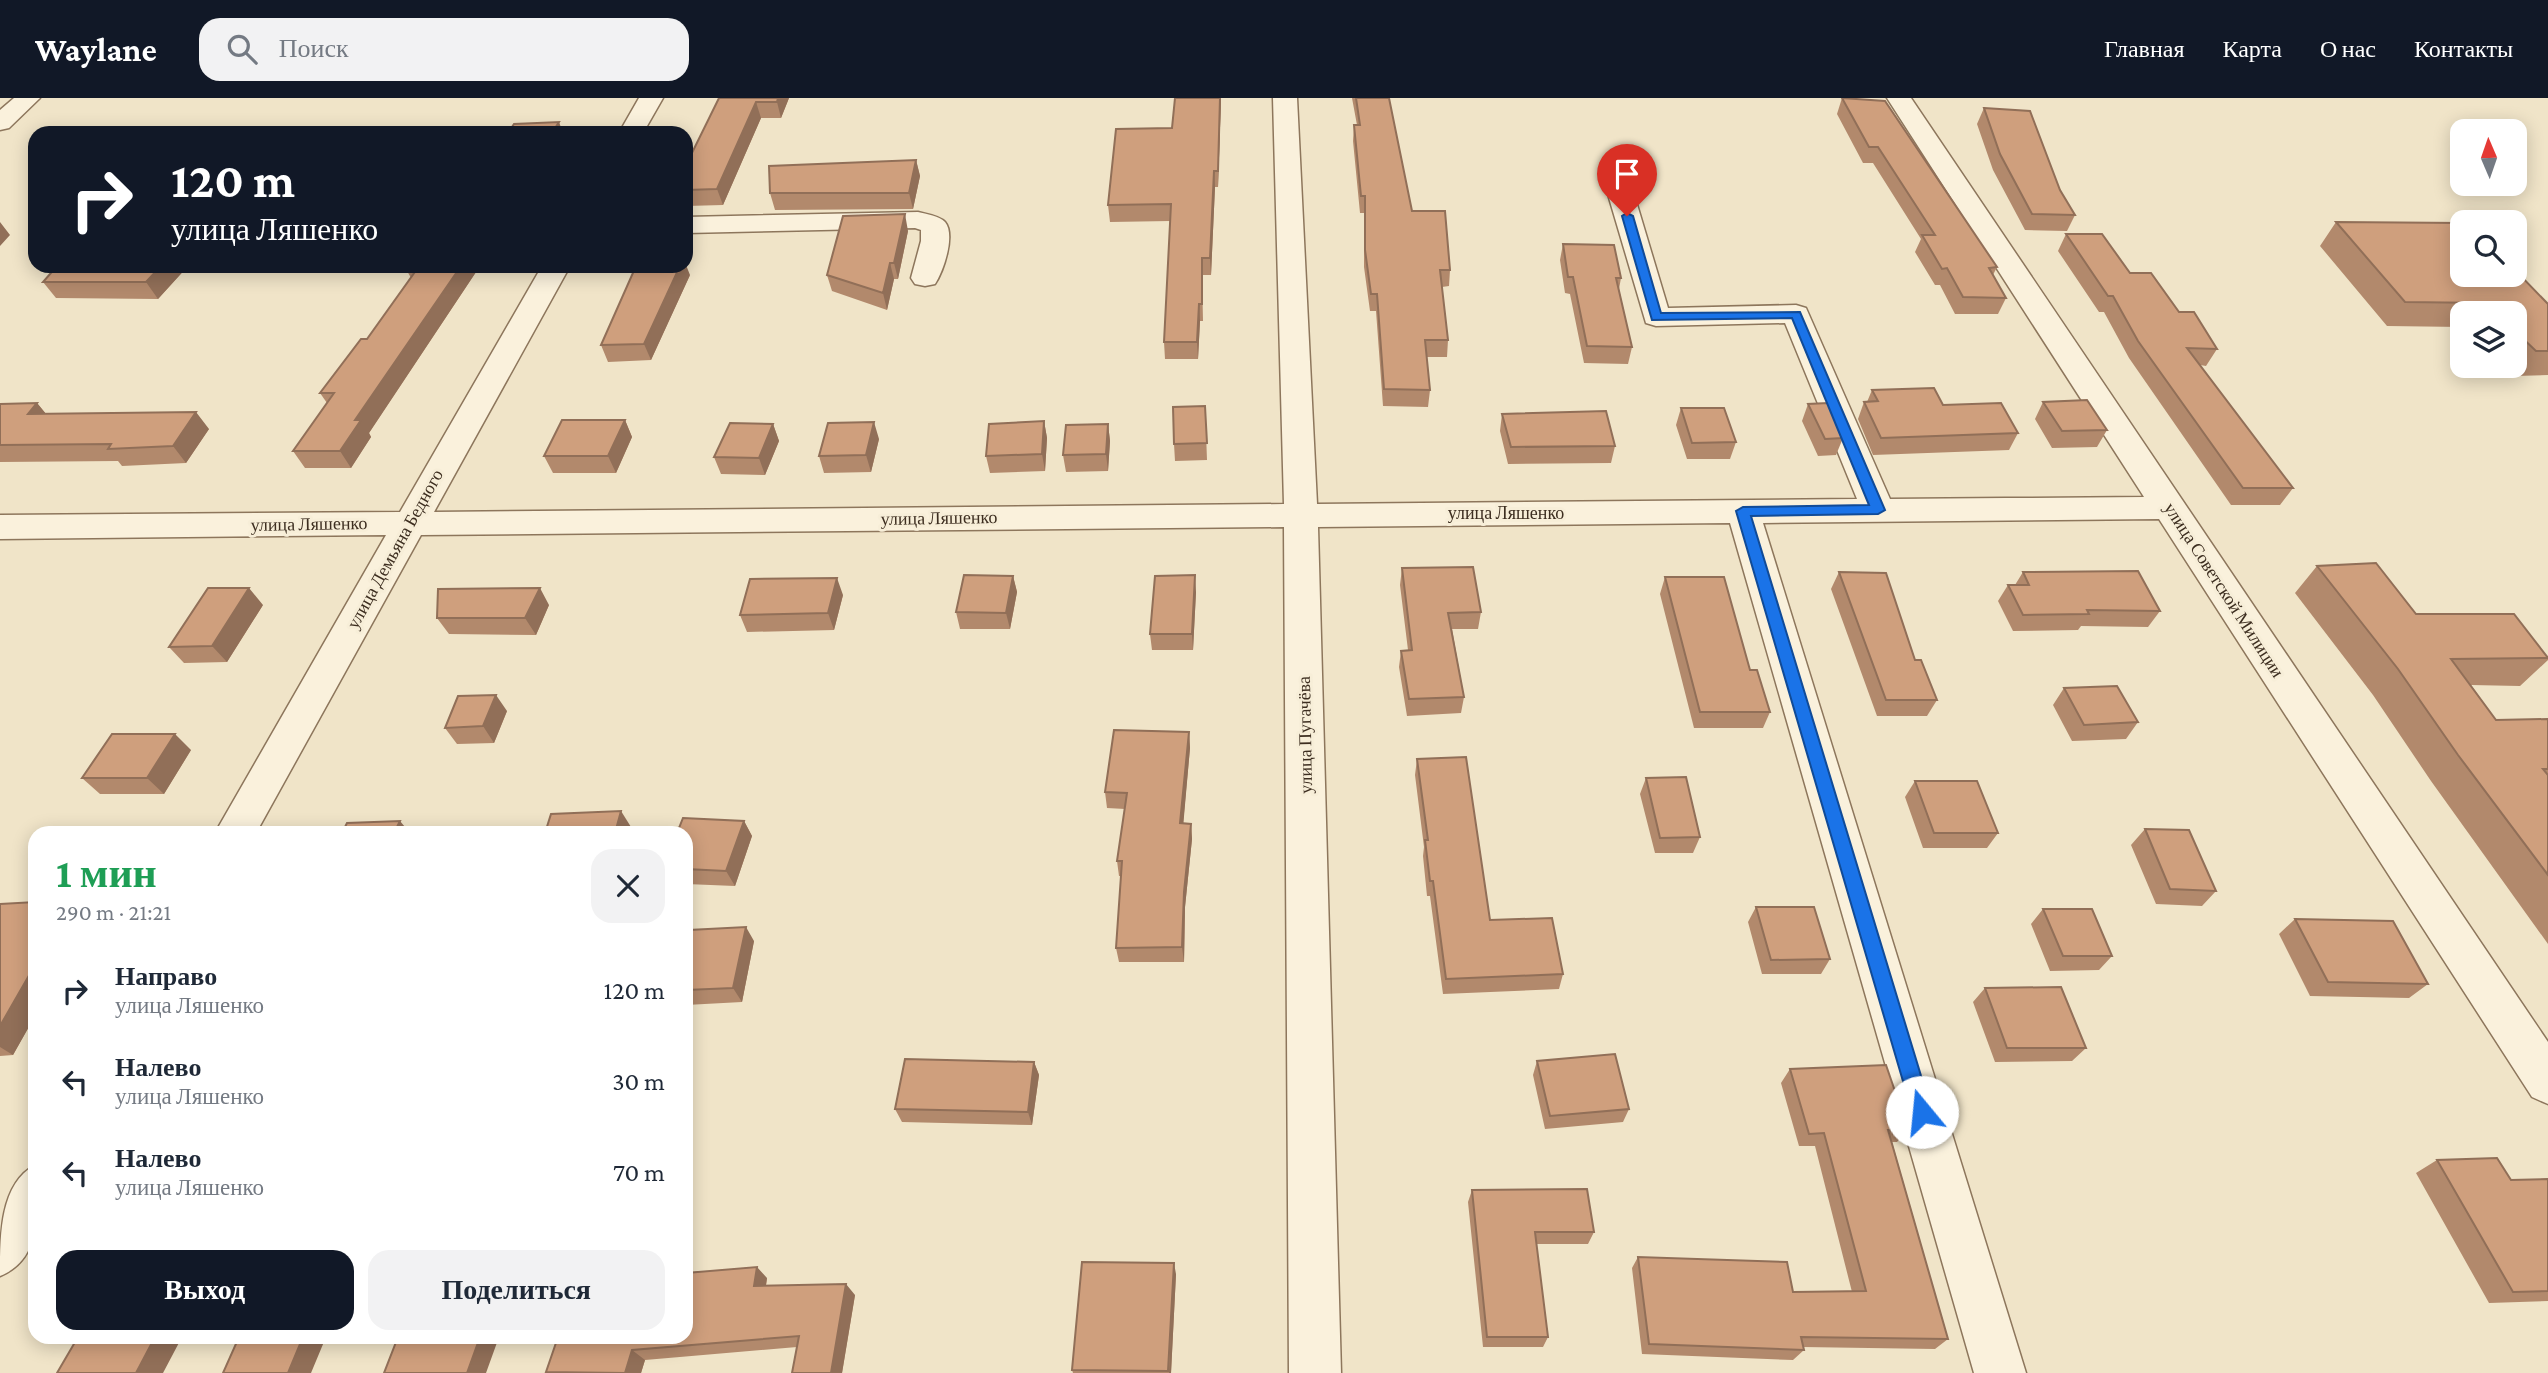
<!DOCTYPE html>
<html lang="ru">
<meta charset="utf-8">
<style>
body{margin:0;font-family:"Crimson Pro",serif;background:#f2f2f3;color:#1f2937;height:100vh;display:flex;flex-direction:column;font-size:26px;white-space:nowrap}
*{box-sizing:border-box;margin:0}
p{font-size:23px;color:#747a83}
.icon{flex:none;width:38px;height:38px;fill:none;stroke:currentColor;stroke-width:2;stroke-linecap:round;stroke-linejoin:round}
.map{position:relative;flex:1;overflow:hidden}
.panel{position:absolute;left:28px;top:728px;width:665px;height:518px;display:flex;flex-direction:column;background:#fff;border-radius:21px;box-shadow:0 4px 18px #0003}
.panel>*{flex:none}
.hud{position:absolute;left:28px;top:28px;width:665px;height:147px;border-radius:21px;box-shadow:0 4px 18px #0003;background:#111827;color:#fff;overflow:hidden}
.needle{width:46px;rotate:358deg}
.controls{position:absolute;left:2450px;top:21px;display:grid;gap:14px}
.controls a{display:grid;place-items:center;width:77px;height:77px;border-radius:14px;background:#fff;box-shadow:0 4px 18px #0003;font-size:35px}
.pin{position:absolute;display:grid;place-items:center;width:60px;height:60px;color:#fff;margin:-72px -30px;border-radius:50% 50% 50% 0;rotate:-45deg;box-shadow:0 0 7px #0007}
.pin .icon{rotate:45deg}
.me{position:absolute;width:77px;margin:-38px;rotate:343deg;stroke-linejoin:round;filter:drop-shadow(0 0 5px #0008)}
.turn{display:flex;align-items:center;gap:24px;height:147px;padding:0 28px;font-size:32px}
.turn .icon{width:91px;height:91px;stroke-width:2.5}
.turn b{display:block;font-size:49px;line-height:60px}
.round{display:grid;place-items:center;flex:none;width:74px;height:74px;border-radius:21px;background:#f2f2f3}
.headline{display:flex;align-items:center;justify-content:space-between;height:119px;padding:0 28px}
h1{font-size:42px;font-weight:700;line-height:52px;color:#1e9e55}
.action{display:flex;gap:14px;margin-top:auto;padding:14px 28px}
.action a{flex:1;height:80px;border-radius:21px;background:#111827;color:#fff;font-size:28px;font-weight:700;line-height:80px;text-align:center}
.action a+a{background:#f2f2f3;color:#1f2937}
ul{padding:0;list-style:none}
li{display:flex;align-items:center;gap:21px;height:91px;padding:0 28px}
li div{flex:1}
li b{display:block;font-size:26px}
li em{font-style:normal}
header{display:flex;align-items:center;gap:42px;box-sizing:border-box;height:98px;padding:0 35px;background:#111827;color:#fff}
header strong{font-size:33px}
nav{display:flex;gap:38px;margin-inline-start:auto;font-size:24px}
.search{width:490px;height:63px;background:#f2f2f3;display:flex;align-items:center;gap:18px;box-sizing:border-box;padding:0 24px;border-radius:21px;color:#747a83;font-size:26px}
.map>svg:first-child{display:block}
</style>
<header>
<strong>Waylane</strong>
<div class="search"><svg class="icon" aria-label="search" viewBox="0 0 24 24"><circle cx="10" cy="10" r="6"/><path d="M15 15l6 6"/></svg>Поиск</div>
<nav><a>Главная</a><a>Карта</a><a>О нас</a><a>Контакты</a></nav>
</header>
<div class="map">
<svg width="2548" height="1275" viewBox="0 0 2548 1275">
<rect width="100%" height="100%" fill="#f0e4c8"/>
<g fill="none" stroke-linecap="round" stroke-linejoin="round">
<g stroke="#8d765c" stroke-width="3">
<path id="minor" d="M 14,0 L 40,0 L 9,30 L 0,32 L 0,12 Z
M 639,0 L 663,0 L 643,35 L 619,35 Z
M 1273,0 L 1297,0 L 1317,406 L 1857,401 L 1785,225 L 1656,228 L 1646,225 L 1607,93 L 1611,87 L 1629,87 L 1633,93 L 1668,210 L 1796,207 L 1806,210 L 1890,401 L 2144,399 L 1887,0 L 1911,0 L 2548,944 L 2548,1006 L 2532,999 L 2159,421 L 1763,425 L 2026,1275 L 1974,1275 L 1730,425 L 1318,429 L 1341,1275 L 1289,1275 L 1284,429 L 421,437 L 256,735 L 215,735 L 386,437 L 0,441 L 0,417 L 400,414 L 542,168 L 570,168 L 434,414 L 1284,406 Z
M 918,114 C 926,116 940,118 945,124 C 956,137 943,174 935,186 L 925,188 L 915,186 L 911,180 L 921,143 L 921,132 L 915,130 L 686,135 L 686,119 Z
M 35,1067 C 35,1108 46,1159 0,1178 C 0,1137 0,1086 35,1067 Z"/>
</g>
<use href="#minor" fill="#faf1dc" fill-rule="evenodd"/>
</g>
<path fill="#b2896c" d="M 719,0 L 789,0 L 781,20 L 761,20 L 723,107 L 686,108 L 686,67 Z
M 1221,0 L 1218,89 L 1215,89 L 1211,177 L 1202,177 L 1203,223 L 1200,223 L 1198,261 L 1165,261 L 1164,244 L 1170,123 L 1110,124 L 1108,107 L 1172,30 Z
M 1352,0 L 1389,0 L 1412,113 L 1450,172 L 1449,188 L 1442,189 L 1448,242 L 1447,259 L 1426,259 L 1430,292 L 1428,309 L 1383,308 L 1376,213 L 1370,213 L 1364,169 L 1364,115 L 1360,115 L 1353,43 L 1354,27 L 1357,27 Z
M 1842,0 L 1997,169 L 1993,177 L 2006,200 L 1998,216 L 1955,216 L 1940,187 L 1935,187 L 1915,154 L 1921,141 L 1873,65 L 1863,65 L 1837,16 Z
M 1984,10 L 2060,92 L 2075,117 L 2067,133 L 2025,132 L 1993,72 L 1977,26 Z
M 916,62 L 920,78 L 913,111 L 775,112 L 770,95 Z
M 2336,124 L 2548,206 L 2548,277 L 2515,278 L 2505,268 L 2515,268 L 2515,215 L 2462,215 L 2462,229 L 2387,228 L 2320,148 Z
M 908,133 L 898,181 L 894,181 L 887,212 L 832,193 L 827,177 Z
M 2066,136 L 2130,175 L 2179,214 L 2217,251 L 2206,268 L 2200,267 L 2293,390 L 2280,407 L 2231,407 L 2129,260 L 2104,214 L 2099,214 L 2058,153 Z
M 1563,146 L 1621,180 L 1619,191 L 1632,249 L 1628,266 L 1584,265 L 1570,196 L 1565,195 L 1560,162 Z
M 188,168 L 158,201 L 56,200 L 43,184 Z
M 480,168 L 369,335 L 371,339 L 351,370 L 305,370 L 293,353 L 327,305 L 320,295 L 367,241 L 411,180 L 406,171 Z
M 690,177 L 651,262 L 608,264 L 601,247 Z
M 1872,292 L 1943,307 L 2018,335 L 2009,352 L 1873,357 L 1858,321 L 1864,304 L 1867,304 Z
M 2043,304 L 2107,332 L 2097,349 L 2052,350 L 2035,321 Z
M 37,305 L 46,316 L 209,331 L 186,365 L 122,368 L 118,363 L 0,364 L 0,306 Z
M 1808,306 L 1843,340 L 1836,357 L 1818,358 L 1802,323 Z
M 1205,308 L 1207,362 L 1175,363 L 1174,346 Z
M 1681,310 L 1736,344 L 1730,361 L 1687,361 L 1676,327 Z
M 1502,316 L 1615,348 L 1611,365 L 1508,366 L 1500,333 Z
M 625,322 L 632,339 L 616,375 L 553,375 L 544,358 Z
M 1044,323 L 1047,340 L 1045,373 L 990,375 L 986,358 Z
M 773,326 L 779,343 L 765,377 L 721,376 L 714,359 Z
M 1108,326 L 1110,343 L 1108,373 L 1066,374 L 1063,357 Z
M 879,341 L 871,374 L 824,375 L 819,358 Z
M 2317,468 L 2416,516 L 2548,560 L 2548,562 L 2520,588 L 2471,587 L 2496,622 L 2548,621 L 2548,846 L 2431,683 L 2373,597 L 2295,495 Z
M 1402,470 L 1481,514 L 1478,531 L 1452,531 L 1464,599 L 1461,615 L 1407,618 L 1399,569 L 1401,553 L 1408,552 L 1400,487 Z
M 1839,474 L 1915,562 L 1937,602 L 1927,618 L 1877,618 L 1831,491 Z
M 2023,474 L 2160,513 L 2148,529 L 2081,528 L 2078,532 L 2013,533 L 1998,503 L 2008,487 L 2015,487 Z
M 1013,478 L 1017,494 L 1010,531 L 960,531 L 956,514 Z
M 1665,479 L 1750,572 L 1770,614 L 1763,630 L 1694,630 L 1660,496 Z
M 1196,494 L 1193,552 L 1152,552 L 1150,536 Z
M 843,497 L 834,532 L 747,534 L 740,517 Z
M 263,507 L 227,564 L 184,565 L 169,549 Z
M 549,507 L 536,537 L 449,536 L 437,520 Z
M 2064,590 L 2138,624 L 2126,641 L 2072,643 L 2053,607 Z
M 507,613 L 494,645 L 457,646 L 445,630 Z
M 1189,634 L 1190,650 L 1183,726 L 1191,726 L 1192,741 L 1185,809 L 1184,864 L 1119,864 L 1116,850 L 1121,778 L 1119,778 L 1117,763 L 1125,711 L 1107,710 L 1105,694 Z
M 191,652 L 164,696 L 100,696 L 82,680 Z
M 1417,661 L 1490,822 L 1563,876 L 1559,891 L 1443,896 L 1430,798 L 1427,798 L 1423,758 L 1424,749 L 1415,677 Z
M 1646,680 L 1700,739 L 1693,755 L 1655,755 L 1640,696 Z
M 1915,683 L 1998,735 L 1987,750 L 1923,750 L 1905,699 Z
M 744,723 L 752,738 L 735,788 L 686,786 L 686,735 Z
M 2145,731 L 2216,793 L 2202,808 L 2156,806 L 2131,747 Z
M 35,804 L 35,918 L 13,957 L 0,958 L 0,806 Z
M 1756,809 L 1830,861 L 1821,876 L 1762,876 L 1748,824 Z
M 2043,811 L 2112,858 L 2099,872 L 2050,873 L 2031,826 Z
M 2295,821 L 2428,886 L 2409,900 L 2310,898 L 2279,836 Z
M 686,837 L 754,843 L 742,904 L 686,907 Z
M 1985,890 L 2086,950 L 2072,963 L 1995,964 L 1973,904 Z
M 1537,963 L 1629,1011 L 1623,1024 L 1545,1031 L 1533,977 Z
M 1034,964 L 1039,977 L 1032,1027 L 902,1024 L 895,1011 Z
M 1790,971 L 1908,1031 L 1897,1044 L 1892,1044 L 1948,1241 L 1935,1251 L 1803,1249 L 1804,1252 L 1793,1262 L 1642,1256 L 1632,1170 L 1638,1159 L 1793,1194 L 1852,1194 L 1815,1048 L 1799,1048 L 1781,985 Z
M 2437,1062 L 2511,1082 L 2548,1081 L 2548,1203 L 2489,1205 L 2416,1075 Z
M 1472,1092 L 1594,1134 L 1588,1146 L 1536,1146 L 1548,1239 L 1543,1249 L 1483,1249 L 1468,1104 Z
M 1176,1176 L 1171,1275 L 1073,1275 L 1072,1272 Z
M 767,1180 L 766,1188 L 855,1197 L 842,1275 L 792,1275 L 797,1249 L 645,1262 L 641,1275 L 548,1275 L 546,1274 Z"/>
<path fill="#916f58" d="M 778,0 L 789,0 L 781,20 L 777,4 Z
M 1220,0 L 1221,0 L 1218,89 L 1218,73 Z
M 756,4 L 761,20 L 723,107 L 717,91 Z
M 559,24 L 563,35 L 552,35 Z
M 916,62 L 920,78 L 913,111 L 909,95 Z
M 1214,73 L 1215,89 L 1211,177 L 1210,160 Z
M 905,116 L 908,133 L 898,181 L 894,165 Z
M 0,124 L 10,137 L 0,148 Z
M 890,165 L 894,181 L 887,212 L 883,195 Z
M 686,167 L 690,177 L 651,262 L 644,246 L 680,168 L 686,168 Z
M 161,168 L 188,168 L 158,201 L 146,184 Z
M 461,168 L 480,168 L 369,335 L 371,339 L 351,370 L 340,353 L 355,322 Z
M 1199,206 L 1200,223 L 1198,261 L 1197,244 Z
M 37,305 L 51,322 L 28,316 Z
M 196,314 L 209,331 L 186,365 L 173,348 Z
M 625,322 L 632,339 L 616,375 L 608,358 Z
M 1044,323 L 1047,340 L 1045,373 L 1042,356 Z
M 874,324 L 879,341 L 871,374 L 866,357 Z
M 773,326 L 779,343 L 765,377 L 759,360 Z
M 1108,326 L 1110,343 L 1108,373 L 1106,356 Z
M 1195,477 L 1196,494 L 1193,552 L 1192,536 Z
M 1013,478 L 1017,494 L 1010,531 L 1006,515 Z
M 837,480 L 843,497 L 834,532 L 828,515 Z
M 249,490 L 263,507 L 227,564 L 212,548 Z
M 540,490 L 549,507 L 536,537 L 525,520 Z
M 496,597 L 507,613 L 494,645 L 483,628 Z
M 1189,634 L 1190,650 L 1182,741 L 1180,725 Z
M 175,636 L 191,652 L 164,696 L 147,680 Z
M 621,713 L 631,729 L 629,735 L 615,735 Z
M 400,723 L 410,735 L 394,735 Z
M 744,723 L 752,738 L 735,788 L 726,773 Z
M 1191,726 L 1192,741 L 1185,809 L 1184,864 L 1182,849 L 1184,794 Z
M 746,829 L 754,843 L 742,904 L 733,890 Z
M 35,867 L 35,918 L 13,957 L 0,949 L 0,928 Z
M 1034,964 L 1039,977 L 1032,1027 L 1028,1014 Z
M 1174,1165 L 1176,1176 L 1171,1275 L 1169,1275 Z
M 757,1169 L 767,1180 L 764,1199 L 754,1188 Z
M 846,1186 L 855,1197 L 842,1275 L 831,1275 Z
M 155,1239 L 182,1239 L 163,1275 L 136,1275 Z
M 303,1239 L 326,1239 L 311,1275 L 288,1275 Z
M 480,1239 L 499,1239 L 486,1275 L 467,1275 Z
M 632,1252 L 645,1262 L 641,1275 L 625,1275 Z"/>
<path fill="#cf9f7d" stroke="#916f58" stroke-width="2" d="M 719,0 L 778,0 L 777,4 L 756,4 L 717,91 L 686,92 L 686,67 Z
M 1175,0 L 1220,0 L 1218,73 L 1214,73 L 1210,160 L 1202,160 L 1202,206 L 1199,206 L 1197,244 L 1164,244 L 1171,106 L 1108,107 L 1116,31 L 1172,30 Z
M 1356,0 L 1389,0 L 1412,113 L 1445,113 L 1450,172 L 1440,172 L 1448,242 L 1425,242 L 1430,292 L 1384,291 L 1377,196 L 1371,196 L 1365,152 L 1365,98 L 1361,98 L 1354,27 L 1360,27 Z
M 1842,0 L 1885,3 L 1997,169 L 1989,170 L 2006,200 L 1963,199 L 1947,170 L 1942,171 L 1922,137 L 1935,137 L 1878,49 L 1869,49 Z
M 1984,10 L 2030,13 L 2060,92 L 2075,117 L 2032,116 L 2000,56 Z
M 559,24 L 552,35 L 508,35 L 514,26 Z
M 916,62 L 909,95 L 770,95 L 769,68 Z
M 905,116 L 894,165 L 890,165 L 883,195 L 827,177 L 843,118 Z
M 2336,124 L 2462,125 L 2462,177 L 2515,177 L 2515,172 L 2548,206 L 2548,253 L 2536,253 L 2515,233 L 2515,215 L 2497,215 L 2486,205 L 2405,204 Z
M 2066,136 L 2102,136 L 2130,175 L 2151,175 L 2179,214 L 2194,214 L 2217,251 L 2187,250 L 2293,390 L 2243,390 L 2138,243 L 2113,198 L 2108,198 Z
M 1563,146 L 1614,147 L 1621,180 L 1616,180 L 1632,249 L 1587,248 L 1573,179 L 1568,179 Z
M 57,168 L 161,168 L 146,184 L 43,184 Z
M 408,168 L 461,168 L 355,322 L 361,322 L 340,353 L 293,353 L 334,295 L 320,295 L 361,241 L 367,241 L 417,171 L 406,171 Z
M 636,168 L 680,168 L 644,246 L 601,247 Z
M 1934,290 L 1943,307 L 2001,305 L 2018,335 L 1881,340 L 1864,304 L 1878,303 L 1872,292 Z
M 2087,302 L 2107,332 L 2062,333 L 2043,304 Z
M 37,305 L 28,316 L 196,314 L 173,348 L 108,351 L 111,346 L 0,347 L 0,306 Z
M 1828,305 L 1843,340 L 1825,341 L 1808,306 Z
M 1205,308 L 1207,345 L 1174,346 L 1173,309 Z
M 1681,310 L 1724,310 L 1736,344 L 1692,345 Z
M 1606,313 L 1615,348 L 1511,349 L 1502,316 Z
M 562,322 L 625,322 L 608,358 L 544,358 Z
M 1044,323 L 1042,356 L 986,358 L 989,326 Z
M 874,324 L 866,357 L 819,358 L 828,325 Z
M 730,325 L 773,326 L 759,360 L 714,359 Z
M 1108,326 L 1106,356 L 1063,357 L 1066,327 Z
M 2376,465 L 2416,516 L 2514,516 L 2548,560 L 2451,561 L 2496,622 L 2548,621 L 2548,671 L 2543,671 L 2548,677 L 2548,777 L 2458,657 L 2398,571 L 2317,468 Z
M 1473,469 L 1481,514 L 1448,515 L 1464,599 L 1409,601 L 1401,553 L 1412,552 L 1402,470 Z
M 2138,473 L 2160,513 L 2087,512 L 2089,516 L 2023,517 L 2008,487 L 2029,487 L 2023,474 Z
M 1839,474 L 1886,475 L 1915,562 L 1921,562 L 1937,602 L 1886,602 Z
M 964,477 L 1013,478 L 1006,515 L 956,514 Z
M 1195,477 L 1192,536 L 1150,536 L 1155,478 Z
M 1665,479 L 1724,479 L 1750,572 L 1757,572 L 1770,614 L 1700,614 Z
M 837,480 L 828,515 L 740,517 L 750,481 Z
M 208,490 L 249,490 L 212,548 L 169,549 Z
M 540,490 L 525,520 L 437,520 L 438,491 Z
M 2117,588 L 2138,624 L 2084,627 L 2064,590 Z
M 496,597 L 483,628 L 445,630 L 458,598 Z
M 1114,632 L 1189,634 L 1180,725 L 1191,726 L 1184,794 L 1182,849 L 1116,850 L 1122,763 L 1117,763 L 1127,695 L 1105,694 Z
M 112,636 L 175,636 L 147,680 L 82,680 Z
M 1466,659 L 1490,822 L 1552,820 L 1563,876 L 1446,881 L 1433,783 L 1430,783 L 1425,742 L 1428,742 L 1417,661 Z
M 1686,679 L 1700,739 L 1660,740 L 1646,680 Z
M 1915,683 L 1977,683 L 1998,735 L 1934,735 Z
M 621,713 L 615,735 L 545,735 L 551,716 Z
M 683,720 L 744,723 L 726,773 L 686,771 L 686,735 L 677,735 Z
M 400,723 L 394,735 L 342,735 L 347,725 Z
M 2145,731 L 2189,732 L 2216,793 L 2170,791 Z
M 35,804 L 35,867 L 0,928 L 0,806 Z
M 1756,809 L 1814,809 L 1830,861 L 1771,862 Z
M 2043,811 L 2092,811 L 2112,858 L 2063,858 Z
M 2295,821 L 2393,823 L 2428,886 L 2328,884 Z
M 746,829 L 733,890 L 686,892 L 686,837 L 688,837 L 689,832 Z
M 2061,889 L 2086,950 L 2007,950 L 1985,890 Z
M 1615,956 L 1629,1011 L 1550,1018 L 1537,963 Z
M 905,961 L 1034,964 L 1028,1014 L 895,1011 Z
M 1886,967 L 1908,1031 L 1888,1032 L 1948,1241 L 1801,1239 L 1804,1252 L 1649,1246 L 1638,1159 L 1787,1164 L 1793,1194 L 1866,1193 L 1824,1035 L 1809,1036 L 1790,971 Z
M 2497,1060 L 2511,1082 L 2548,1081 L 2548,1193 L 2513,1194 L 2437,1062 Z
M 1587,1091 L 1594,1134 L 1535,1134 L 1548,1239 L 1487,1239 L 1472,1092 Z
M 1082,1164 L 1174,1165 L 1168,1273 L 1072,1272 Z
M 757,1169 L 754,1188 L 846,1186 L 831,1275 L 792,1275 L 799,1238 L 632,1252 L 625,1275 L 546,1274 L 558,1239 L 686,1239 L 686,1175 Z
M 78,1239 L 155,1239 L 136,1275 L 57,1275 Z
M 239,1239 L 303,1239 L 288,1275 L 223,1275 Z
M 398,1239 L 480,1239 L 467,1275 L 384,1275 Z"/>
<path fill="#1a73e8" stroke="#114b97" stroke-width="2" d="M 1627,115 L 1633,118 L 1661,215 L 1800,214 L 1885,412 L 1878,416 L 1751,418 L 1932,1014 L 1929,1020 L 1922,1023 L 1915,1020 L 1912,1014 L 1736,413 L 1743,409 L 1869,407 L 1792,220 L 1652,222 L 1622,118 Z"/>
<g text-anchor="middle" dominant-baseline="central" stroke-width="6" stroke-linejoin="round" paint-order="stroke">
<g font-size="18" fill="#3d2e20" stroke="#f7eed8">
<text x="1506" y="415">улица Ляшенко</text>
<text transform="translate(939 420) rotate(-1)">улица Ляшенко</text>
<text transform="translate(309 426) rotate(-1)">улица Ляшенко</text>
<text transform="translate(395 451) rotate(-61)">улица Демьяна Бедного</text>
<text transform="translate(2224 492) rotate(57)">улица Советской Милиции</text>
<text transform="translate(1305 637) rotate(-91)">улица Пугачёва</text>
</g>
</g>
</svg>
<div class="controls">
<a><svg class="needle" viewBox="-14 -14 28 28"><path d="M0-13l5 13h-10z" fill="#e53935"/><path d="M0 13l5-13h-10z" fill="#747a83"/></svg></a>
<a><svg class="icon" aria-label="search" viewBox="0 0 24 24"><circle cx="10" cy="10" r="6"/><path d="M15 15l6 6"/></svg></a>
<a><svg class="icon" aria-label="layers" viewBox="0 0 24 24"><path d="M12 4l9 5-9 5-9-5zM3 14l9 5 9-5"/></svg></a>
</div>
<div class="pin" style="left:1627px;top:118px;background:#d93025"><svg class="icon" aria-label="arrive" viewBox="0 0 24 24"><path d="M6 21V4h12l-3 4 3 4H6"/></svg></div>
<svg class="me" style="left:1922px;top:1014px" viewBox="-20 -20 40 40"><circle r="19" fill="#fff"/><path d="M0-13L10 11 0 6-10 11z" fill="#1a73e8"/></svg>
<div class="hud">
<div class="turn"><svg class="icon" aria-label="right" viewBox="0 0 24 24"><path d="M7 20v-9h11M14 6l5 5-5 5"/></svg><div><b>120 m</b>улица Ляшенко</div></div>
</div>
<section class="panel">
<div class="headline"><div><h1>1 мин</h1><p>290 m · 21:21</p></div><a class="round"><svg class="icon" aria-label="close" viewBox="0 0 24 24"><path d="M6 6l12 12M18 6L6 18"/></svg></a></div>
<ul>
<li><svg class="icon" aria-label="right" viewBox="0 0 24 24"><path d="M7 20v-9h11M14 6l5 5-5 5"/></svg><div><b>Направо</b><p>улица Ляшенко</p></div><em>120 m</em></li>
<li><svg class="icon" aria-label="left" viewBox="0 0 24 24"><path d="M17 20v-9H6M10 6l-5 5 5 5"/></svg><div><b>Налево</b><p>улица Ляшенко</p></div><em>30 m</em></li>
<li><svg class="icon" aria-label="left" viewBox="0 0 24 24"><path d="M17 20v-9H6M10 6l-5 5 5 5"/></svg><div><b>Налево</b><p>улица Ляшенко</p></div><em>70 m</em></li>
</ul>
<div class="action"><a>Выход</a><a>Поделиться</a></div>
</section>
</div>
